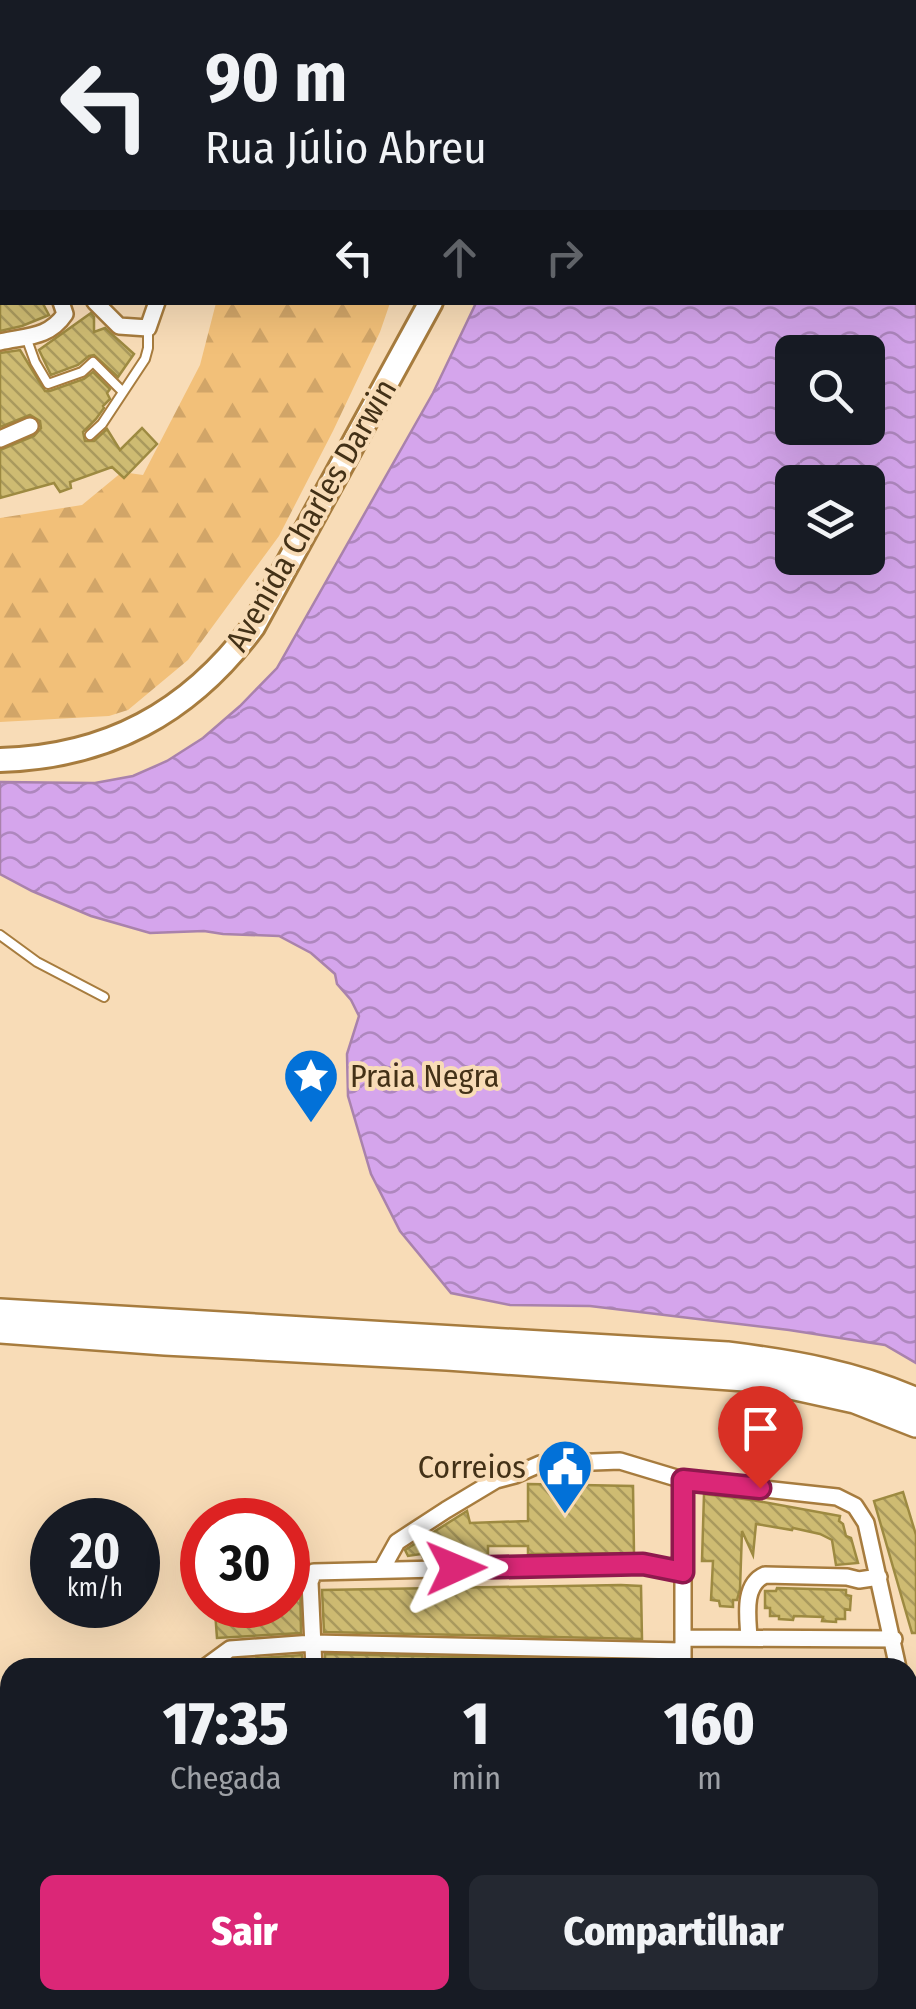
<!DOCTYPE html>
<html lang="pt">
<meta charset="utf-8">
<style>
body{margin:0;font-family:"Fira Sans Condensed",sans-serif;background:#242831;color:#f1f3f6;height:100vh;display:flex;flex-direction:column;font-size:38px;white-space:nowrap}
*{box-sizing:border-box;margin:0}
p{font-size:32px;color:#9ea1a6}
.icon{flex:none;width:55px;height:55px;fill:none;stroke:currentColor;stroke-width:2;stroke-linecap:round;stroke-linejoin:round}
.map{position:relative;flex:1;overflow:hidden}
.side{position:absolute;left:0px;top:1658px;width:918px;height:352px;display:flex;flex-direction:column;background:#171b24;border-radius:30px 30px 0 0;box-shadow:0 10px 40px #0002}
.side>*{flex:none}
.banner{position:absolute;left:0px;top:0px;width:918px;height:305px;box-shadow:0 10px 40px #0002;background:#171b24;color:#f1f3f6;overflow:hidden}
.tools{position:absolute;left:775px;top:335px;display:grid;gap:20px}
.tools a{display:grid;place-items:center;width:110px;height:110px;border-radius:15px;background:#171b24;box-shadow:0 10px 40px #0002;font-size:50px}
.speed{position:absolute;left:30px;top:1498px;display:flex;gap:20px;font-size:50px;font-weight:700;text-align:center}
.speed>*{display:grid;place-content:center;width:130px;height:130px;border-radius:50%;background:#171b24;box-shadow:0 10px 40px #0002;line-height:1}
.speed small{font-size:25px;font-weight:400}
.speed .limit{border:15px solid #d22;background:#fff;color:#111}
.pin{position:absolute;display:grid;place-items:center;width:85px;height:85px;color:#fff;margin:-102px -42px;border-radius:50% 50% 50% 0;rotate:-45deg;box-shadow:0 0 10px #0007}
.pin .icon{rotate:45deg}
.me{position:absolute;width:110px;margin:-55px;rotate:89deg;stroke-linejoin:round;filter:drop-shadow(0 0 8px #0008)}
.turn{display:flex;align-items:center;gap:35px;height:210px;padding:0 40px;font-size:45px}
.turn .icon{width:130px;height:130px;stroke-width:2.5}
.turn b{display:block;font-size:70px;line-height:85px}
.lanes{display:flex;align-items:center;height:95px;padding:0 40px;background:#0003;justify-content:center;gap:50px;direction:ltr}
.lanes .off{opacity:.35}
.eta{display:flex;justify-content:space-evenly;align-items:center;height:170px;text-align:center}
.eta b{font-size:60px;font-weight:800;line-height:70px}
.primary-button{display:flex;gap:20px;margin-top:auto;padding:20px 40px}
.primary-button a{flex:1;height:115px;border-radius:15px;background:#db2777;color:#fff;font-size:40px;font-weight:800;line-height:115px;text-align:center}
.primary-button a+a{background:#242831;color:#f1f3f6}
.map>svg:first-child{display:block}
</style>
<div class="map">
<svg width="916" height="2009" viewBox="0 0 916 2009">
<defs>
<pattern id="forest-firs" width="22" height="20" patternUnits="userSpaceOnUse" patternTransform="scale(2.5)"><rect width="22" height="20" fill="#f2c079"/><path d="M5 1l3.5 6h-7zM16 11l3.5 6h-7z" fill="#d1a568"/></pattern>
<pattern id="park-tufts" width="24" height="20" patternUnits="userSpaceOnUse" patternTransform="scale(2.5)"><rect width="24" height="20" fill="#f2c079"/><path d="M3 7l-1-3M5 7V3M7 7l1-3M15 17l-1-3M17 17v-4M19 17l1-3" fill="none" stroke="#d1a568"/></pattern>
<pattern id="water-waves" width="16" height="10" patternUnits="userSpaceOnUse" patternTransform="scale(2.5)"><rect width="16" height="10" fill="#d5a5ec"/><path d="M0 5q4-4 8 0t8 0" fill="none" stroke="#ae87be"/></pattern>
<pattern id="building-back-hatch" width="6" height="6" patternUnits="userSpaceOnUse" patternTransform="scale(2.5)"><rect width="6" height="6" fill="#cebb72"/><path d="M-1 5l2 2M0 0l6 6M5-1l2 2" fill="none" stroke="#a9995d"/></pattern>
</defs>
<rect width="100%" height="100%" fill="#f8dcb7"/>
<path fill="url(#forest-firs)" d="M 216,303 L 390,303 L 380,332 L 333,431 L 279,536 L 188,660 L 128,710 L 109,716 L 0,722 L 0,518 L 82,505 L 122,472 L 143,475 L 200,365 Z"/>
<path fill="url(#park-tufts)" d="M 556,2000 L 780,2000 L 779,2009 L 555,2009 Z"/>
<path fill="url(#water-waves)" stroke="#a982ac" stroke-width="2.5" fill-rule="evenodd" d="M 593,0 L 916,0 L 916,1363 L 885,1345 L 789,1330 L 590,1306 L 510,1305 L 451,1293 L 400,1231 L 371,1174 L 348,1096 L 347,1054 L 359,1016 L 351,1000 L 337,984 L 335,974 L 311,953 L 279,936 L 223,934 L 204,931 L 150,933 L 91,916 L 32,891 L 0,874 L 0,782 L 95,783 L 133,776 L 167,761 L 203,738 L 240,706 L 277,668 L 433,393 L 476,303 L 915,302 L 915,2 L 592,2 ZM 792,352 L 868,352 L 868,428 L 792,428 ZM 792,482 L 868,482 L 868,558 L 792,558 Z"/>
<path fill="url(#building-back-hatch)" stroke="#9d8a41" stroke-width="2.5" d="M 0,302 L 42,302 L 49,315 L 22,326 L 0,331 Z
M 91,313 L 94,317 L 94,332 L 105,328 L 134,354 L 118,377 L 94,355 L 89,356 L 78,365 L 51,375 L 39,350 Z
M 20,350 L 45,391 L 50,391 L 84,379 L 93,372 L 110,389 L 107,393 L 110,399 L 103,406 L 104,408 L 96,419 L 83,432 L 85,441 L 94,441 L 107,429 L 120,450 L 142,428 L 157,444 L 124,478 L 112,467 L 70,482 L 71,488 L 60,492 L 54,483 L 0,498 L 0,450 L 34,436 L 41,428 L 40,421 L 30,415 L 0,427 L 0,353 Z
M 528,1484 L 633,1486 L 634,1553 L 528,1554 L 528,1546 L 488,1546 L 488,1555 L 467,1552 L 465,1557 L 423,1558 L 421,1554 L 408,1556 L 405,1550 L 467,1511 L 470,1523 L 528,1521 Z
M 903,1492 L 916,1535 L 916,1633 L 912,1633 L 874,1501 Z
M 704,1494 L 752,1500 L 840,1516 L 839,1521 L 843,1524 L 846,1536 L 851,1538 L 858,1563 L 836,1565 L 832,1540 L 820,1534 L 793,1528 L 792,1530 L 756,1524 L 753,1555 L 742,1531 L 740,1589 L 737,1600 L 733,1600 L 733,1607 L 720,1606 L 719,1601 L 711,1600 L 713,1561 L 702,1561 Z
M 300,1577 L 301,1633 L 217,1638 L 215,1611 L 288,1605 L 288,1585 Z
M 621,1585 L 641,1586 L 642,1639 L 324,1632 L 322,1590 Z
M 777,1588 L 846,1590 L 846,1595 L 851,1596 L 850,1610 L 845,1609 L 845,1619 L 836,1619 L 836,1622 L 822,1621 L 823,1617 L 794,1616 L 793,1620 L 779,1619 L 779,1616 L 770,1616 L 770,1608 L 765,1608 L 765,1591 L 776,1591 Z
M 325,1654 L 640,1661 L 641,1668 L 325,1668 Z
M 302,1655 L 303,1668 L 224,1668 L 235,1660 Z"/>
<g fill="none" stroke-linecap="round" stroke-linejoin="round">
<g stroke="#a77c3e" stroke-width="12">
<path id="lane" d="M 200,2 L 201,0
M 0,63 L 2,63
M 0,116 L 2,116
M 26,337 L 35,362 L 48,384 L 82,372 L 93,362 L 123,392
M 90,435 L 102,424 L 145,359 L 148,348 L 148,328
M 0,935 L 37,962 L 104,997"/>
</g>
<g stroke="#a77c3e" stroke-width="20">
<path id="street" d="M 265,2 L 265,0
M 0,219 L 2,219
M 95,302 L 119,326 L 148,328 L 157,302
M 0,342 C 26,336 49,338 65,314 L 61,302
M 0,439 L 30,426
M 382,1569 L 397,1542 L 446,1510 L 496,1480 L 515,1475 L 540,1464 L 620,1461 L 683,1480 L 837,1497 L 855,1506 L 866,1523 L 898,1668
M 683,1638 L 894,1639
M 749,1638 C 748,1618 742,1585 765,1575 L 847,1577 L 859,1580 L 879,1577
M 204,1668 L 230,1649 L 313,1643 L 682,1651
M 314,1668 L 310,1582 L 314,1572 L 643,1564 L 683,1572
M 683,1668 L 683,1480
M 908,1723 L 911,1739 L 916,1748
M 0,1724 L 10,1725
M 0,1778 L 10,1778
M 0,1874 L 10,1874
M 908,1892 L 916,1892
M 0,1978 L 10,1978
M 908,1995 L 916,1995
M 261,2000 L 261,2009
M 413,2009 L 414,2000
M 535,2009 L 536,2000
M 791,2009 L 791,2000"/>
</g>
<g stroke="#a77c3e" stroke-width="28">
<path id="secondary" d="M 551,2 L 552,0
M 0,760 C 107,757 189,713 253,627 L 431,302"/>
</g>
<g stroke="#a77c3e" stroke-width="30">
<path id="primary" d="M 0,1312 L 727,1355 C 792,1363 856,1374 916,1401
M 0,1330 L 165,1342 L 447,1357 L 759,1379 L 855,1400 L 916,1424"/>
</g>
<use href="#lane" stroke="#fff" stroke-width="8"/>
<use href="#street" stroke="#fff" stroke-width="15"/>
<use href="#secondary" stroke="#fff" stroke-width="22"/>
<use href="#primary" stroke="#fff" stroke-width="25"/>
</g>
<g fill="none" stroke-linecap="round" stroke-linejoin="round">
<g stroke="#8e194d" stroke-width="25">
<path id="route" d="M 456,1568 L 643,1564 L 683,1572 L 683,1480 L 760,1488"/>
</g>
<use href="#route" stroke="#db2777" stroke-width="18"/>
</g>
<defs>
<g id="sight-pin" transform="scale(2.875)"><path d="M0 17L-7.5 6A9.5 9.5 0 1 1 7.5 6Z" fill="#0271d8" stroke="#f8dcb7"/><path d="M0-6L1.8-2.2L6-1.7L2.9 1.2L3.7 5.4L0 3.3L-3.7 5.4L-2.9 1.2L-6-1.7L-1.8-2.2Z" fill="#fff"/></g>
<g id="civic-pin" transform="scale(2.875)"><path d="M0 17L-7.5 6A9.5 9.5 0 1 1 7.5 6Z" fill="#0271d8" stroke="#f8dcb7"/><path d="M-.6-6.5H3V-4.5H.6V-3L4-1V1h2V6H-6V1h2V-1L-.6-3ZM-1.2 2.5V6h2.4V2.5Z" fill="#fff"/></g>
</defs>
<g fill-rule="evenodd">
<use href="#sight-pin" x="311" y="1076"/>
<use href="#civic-pin" x="565" y="1467"/>
</g>
<g text-anchor="middle" dominant-baseline="central" stroke-width="8" stroke-linejoin="round" paint-order="stroke">
<g font-size="32" fill="#433117" stroke="#f8dcb7">
<text transform="translate(311 515) rotate(-60)">Avenida Charles Darwin</text>
</g>
<g font-size="32" fill="#433117" stroke="#f8dcb7" text-anchor="start">
<text x="350" y="1076">Praia Negra</text>
<text x="526" y="1467" text-anchor="end">Correios</text>
</g>
</g>
</svg>
<div class="tools">
<a><svg class="icon" aria-label="search" viewBox="0 0 24 24"><circle cx="10" cy="10" r="6"/><path d="M15 15l6 6"/></svg></a>
<a><svg class="icon" aria-label="layers" viewBox="0 0 24 24"><path d="M12 4l9 5-9 5-9-5zM3 14l9 5 9-5"/></svg></a>
</div>
<div class="speed"><div>20<small>km/h</small></div><div class="limit">30</div></div>
<div class="pin" style="left:760px;top:1488px;background:#d93025"><svg class="icon" aria-label="arrive" viewBox="0 0 24 24"><path d="M6 21V4h12l-3 4 3 4H6"/></svg></div>
<svg class="me" style="left:456px;top:1568px" viewBox="-20 -20 40 40"><path d="M0-17L14 15 0 8-14 15z" fill="#db2777" stroke="#fff" stroke-width="4"/></svg>
<div class="banner">
<div class="turn"><svg class="icon" aria-label="left" viewBox="0 0 24 24"><path d="M17 20v-9H6M10 6l-5 5 5 5"/></svg><div><b>90 m</b>Rua Júlio Abreu</div></div>
<div class="lanes"><svg class="icon" aria-label="left" viewBox="0 0 24 24"><path d="M17 20v-9H6M10 6l-5 5 5 5"/></svg><svg class="icon off" aria-label="ahead" viewBox="0 0 24 24"><path d="M12 20V5M6 11l6-6 6 6"/></svg><svg class="icon off" aria-label="right" viewBox="0 0 24 24"><path d="M7 20v-9h11M14 6l5 5-5 5"/></svg></div>
</div>
<section class="side">
<div class="eta">
<div><b>17:35</b><p>Chegada</p></div>
<div><b>1</b><p>min</p></div>
<div><b>160</b><p>m</p></div>
</div>
<div class="primary-button"><a>Sair</a><a>Compartilhar</a></div>
</section>
</div>
